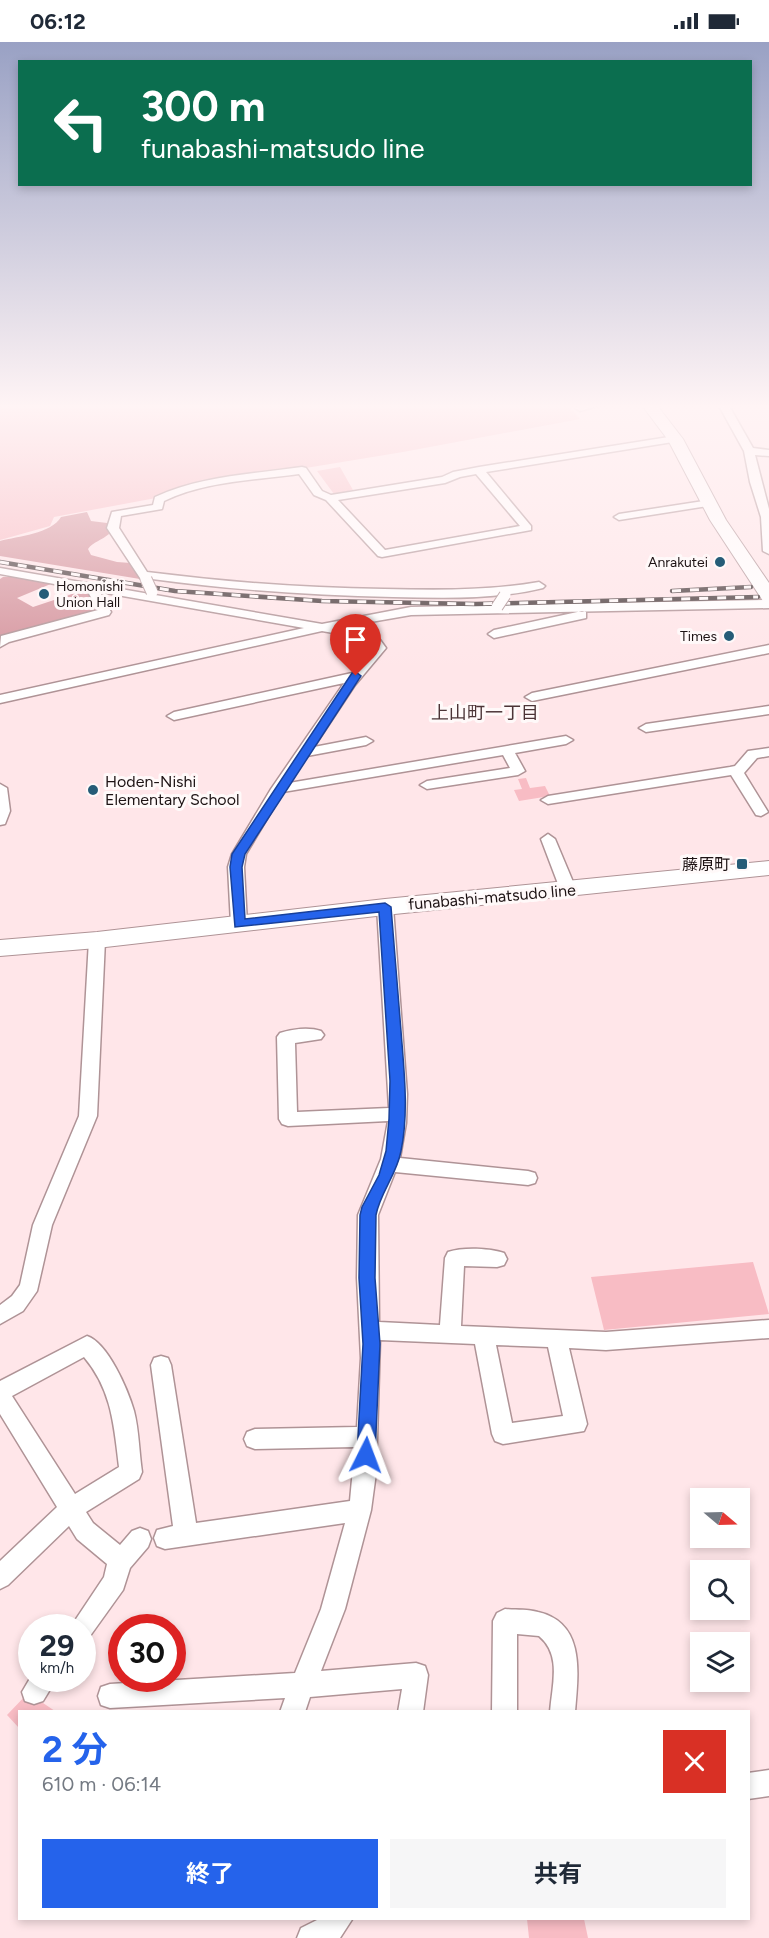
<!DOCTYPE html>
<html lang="ja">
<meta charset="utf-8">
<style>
body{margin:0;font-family:Figtree,"Noto Sans JP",sans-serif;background:#f6f6f7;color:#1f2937;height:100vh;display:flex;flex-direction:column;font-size:22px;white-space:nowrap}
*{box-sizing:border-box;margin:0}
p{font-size:20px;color:#747a83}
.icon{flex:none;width:33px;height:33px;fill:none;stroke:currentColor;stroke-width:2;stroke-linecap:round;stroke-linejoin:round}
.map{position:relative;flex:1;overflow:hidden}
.panel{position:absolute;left:18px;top:1668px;width:732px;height:210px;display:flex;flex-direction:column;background:#fff;border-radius:0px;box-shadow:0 3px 9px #0003}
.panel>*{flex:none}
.guide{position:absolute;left:18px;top:18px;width:734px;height:126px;border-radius:0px;box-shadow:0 3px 9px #0003;background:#0b6e4f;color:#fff;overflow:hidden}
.needle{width:39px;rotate:109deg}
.fabs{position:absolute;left:690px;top:1446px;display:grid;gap:12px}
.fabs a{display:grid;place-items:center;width:60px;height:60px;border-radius:0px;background:#fff;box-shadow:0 3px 9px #0003;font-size:30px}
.speed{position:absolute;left:18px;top:1572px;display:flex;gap:12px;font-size:30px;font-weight:700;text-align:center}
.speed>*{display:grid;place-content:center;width:78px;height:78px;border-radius:50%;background:#fff;box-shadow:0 3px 9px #0003;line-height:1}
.speed small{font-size:15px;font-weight:400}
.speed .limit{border:9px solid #d22;background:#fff;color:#111}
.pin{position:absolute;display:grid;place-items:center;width:51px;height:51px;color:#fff;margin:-62px -26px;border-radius:50% 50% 50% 0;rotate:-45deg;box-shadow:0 0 6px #0007}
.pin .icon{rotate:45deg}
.me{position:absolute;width:66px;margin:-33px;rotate:3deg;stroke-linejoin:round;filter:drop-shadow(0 0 4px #0008)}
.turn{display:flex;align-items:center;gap:21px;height:126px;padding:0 24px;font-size:27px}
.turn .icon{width:78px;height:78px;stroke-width:2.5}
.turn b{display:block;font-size:42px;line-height:51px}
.round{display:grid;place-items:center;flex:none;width:63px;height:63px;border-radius:0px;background:#f6f6f7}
.headline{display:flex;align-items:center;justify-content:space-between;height:102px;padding:0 24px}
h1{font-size:36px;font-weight:700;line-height:45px;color:#2563eb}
.action{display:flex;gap:12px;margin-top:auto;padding:12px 24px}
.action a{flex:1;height:69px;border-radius:0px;background:#2563eb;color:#fff;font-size:24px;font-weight:700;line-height:69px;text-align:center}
.action a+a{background:#f6f6f7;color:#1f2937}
.status{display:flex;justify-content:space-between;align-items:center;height:42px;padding:0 30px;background:#fff;direction:ltr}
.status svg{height:16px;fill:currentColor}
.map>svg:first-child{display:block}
</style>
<div class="status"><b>06:12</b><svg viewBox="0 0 49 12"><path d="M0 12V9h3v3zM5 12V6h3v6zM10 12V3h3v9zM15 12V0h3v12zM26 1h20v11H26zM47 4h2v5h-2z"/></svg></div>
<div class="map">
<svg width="769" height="1896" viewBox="0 0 769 1896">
<rect width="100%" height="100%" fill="#ffe6e9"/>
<path fill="#f8bcc4" d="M 0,362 L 566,362 L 580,377 L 403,410 L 178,447 L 156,456 L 54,475 L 50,484 L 0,498 Z
M 340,425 L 353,448 L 334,452 L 317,429 Z
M 526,736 L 530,746 L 545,744 L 550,754 L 519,759 L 514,748 L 522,747 L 518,737 Z
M 753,1220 L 769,1272 L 604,1288 L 591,1235 Z
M 28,1651 L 55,1669 L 20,1670 L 19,1686 L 7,1673 Z
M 527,1877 L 584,1877 L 588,1896 L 529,1896 Z"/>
<path fill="#d5959e" d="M 87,470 L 91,479 L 107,481 L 109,492 C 102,498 93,500 88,507 L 91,513 L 117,520 L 131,521 L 136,527 L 140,537 L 0,514 L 0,499 C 18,494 51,492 61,475 Z
M 3,535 L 17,535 L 53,541 L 17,556 L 33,565 L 87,547 L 99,566 L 94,571 L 0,598 L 0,537 Z"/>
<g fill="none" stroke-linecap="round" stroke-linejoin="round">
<g stroke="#af9396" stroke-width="3">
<path id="minor" d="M 585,362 L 604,362 L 580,369 L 575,366 Z
M 718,362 L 728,362 L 753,406 L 769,408 L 769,414 L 755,413 L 769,467 L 769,512 L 763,509 L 761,475 L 750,440 L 744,409 Z
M 675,394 L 679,395 L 679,399 L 486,430 L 531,484 L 531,488 L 382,515 L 378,514 L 326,458 L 314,453 L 299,432 C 255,438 205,439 164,459 L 162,467 L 121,474 L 119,486 L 147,530 C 226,540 305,546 384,547 C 436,548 487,549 539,540 L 545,544 L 543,546 C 494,558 443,556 393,555 C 312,553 232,548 152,537 L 146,540 L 142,539 L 107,486 L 112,470 L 153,463 L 155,455 C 200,434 254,432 302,425 L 306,426 L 322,449 L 331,453 L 442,435 L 453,430 L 479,425 ZM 476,432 L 520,484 L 385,508 L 338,458 L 445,441 L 460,435 Z
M 710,458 L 715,461 L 714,463 L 619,478 L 614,475 L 619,472 Z
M 0,526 L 322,582 L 411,565 L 769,558 L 769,566 L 411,573 L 342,585 L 375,591 L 386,606 L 355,643 L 314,705 L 366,695 L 373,699 L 366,703 L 307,714 L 289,741 L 566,694 L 573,698 L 566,702 L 515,711 L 525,729 L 518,733 L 427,747 L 420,743 L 427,739 L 510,726 L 503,713 L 283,750 L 246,812 L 244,825 L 247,882 L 239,887 L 231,882 L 228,825 L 232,812 L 271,747 L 344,641 L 174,678 L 167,674 L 174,670 L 352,631 L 373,606 L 367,597 L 322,589 L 0,661 L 0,653 L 304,586 L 100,550 L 111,570 L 109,573 L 9,600 L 0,605 L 1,594 L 98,568 L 87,548 L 0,532 Z
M 582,569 L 586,570 L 586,576 L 494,596 L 488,592 L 494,588 Z
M 769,603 L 769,611 L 532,659 L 525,655 L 532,651 Z
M 769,664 L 769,672 L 646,690 L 639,686 L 646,682 Z
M 769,706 L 769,714 L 757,716 L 744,731 L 768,770 L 761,774 L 756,773 L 731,733 L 548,762 L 541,758 L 548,754 L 730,725 L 735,724 L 748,709 Z
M 0,742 L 7,746 L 10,769 L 5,782 L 0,783 Z
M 548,792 L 555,797 L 576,847 L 573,850 L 568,852 L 560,847 L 541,797 Z
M 385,860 L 393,865 L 407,1052 L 406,1081 L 400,1116 L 528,1129 L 535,1131 L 537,1136 L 535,1141 L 528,1143 L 395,1130 L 378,1173 L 379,1280 L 440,1283 L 445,1216 L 448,1210 C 463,1205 489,1206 504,1211 L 507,1217 L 504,1223 L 497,1225 L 464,1224 L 461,1284 L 606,1290 L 769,1278 L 769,1296 L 606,1308 L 569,1306 L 587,1382 L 584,1389 L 503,1402 L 495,1399 L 492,1392 L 475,1302 L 380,1298 L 376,1431 L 371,1468 L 345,1567 L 321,1629 L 416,1621 L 425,1624 L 428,1633 L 423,1670 L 398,1670 L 402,1647 L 310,1655 L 305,1670 L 280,1670 L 285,1656 L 110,1666 L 101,1663 L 98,1654 L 101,1645 L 110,1642 L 295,1631 L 321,1567 L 345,1481 L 165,1507 L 157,1504 L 154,1496 L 157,1488 L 173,1484 L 151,1323 L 154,1316 L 161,1314 L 168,1316 L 171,1323 L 196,1481 L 350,1459 L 355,1405 L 255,1407 L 247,1404 L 244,1397 L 247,1390 L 255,1387 L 357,1385 L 361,1316 L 357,1236 L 358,1173 L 381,1117 L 388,1079 L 288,1084 L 282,1082 L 279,1077 L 277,995 L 280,991 C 292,987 309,985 321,989 L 324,993 L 321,997 L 295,1001 L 297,1070 L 389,1066 L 377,865 ZM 496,1303 L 548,1305 L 563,1374 L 512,1381 Z
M 97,893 L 103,894 L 105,898 L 97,1074 L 52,1183 L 37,1249 L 23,1269 L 0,1282 L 0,1263 L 12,1254 L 20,1243 L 33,1183 L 79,1074 L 89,898 L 91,894 Z
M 87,1294 C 108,1301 128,1348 134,1369 C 139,1388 139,1410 142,1430 L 139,1437 L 86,1470 L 93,1481 L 120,1503 L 132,1489 L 140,1486 L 148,1489 L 151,1497 L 148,1505 L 130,1526 L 123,1548 L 90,1594 L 82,1598 L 82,1586 L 70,1586 L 104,1535 L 107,1522 L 77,1497 L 69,1484 L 8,1543 L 0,1547 L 0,1519 L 57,1465 L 0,1372 L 0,1339 ZM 84,1315 C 112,1348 114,1384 119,1425 L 75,1452 L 12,1354 Z
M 505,1567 C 516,1568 527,1567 538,1570 C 586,1581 578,1632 575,1670 L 550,1670 C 552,1643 562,1613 539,1594 L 517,1592 L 517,1670 L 492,1670 L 493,1579 L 497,1571 Z
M 32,1633 L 32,1636 L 57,1636 L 43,1659 L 34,1662 L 25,1659 L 22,1650 Z
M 769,1728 L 769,1754 L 748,1757 L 748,1731 Z
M 321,1876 L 353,1876 L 340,1896 L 297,1896 L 301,1886 Z"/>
</g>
<g stroke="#af9396" stroke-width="2">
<path id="primary" d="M 641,362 L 656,362 L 683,397 L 726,478 L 769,541 L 769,561 L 763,559 L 710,478 L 668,398 Z
M 769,819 L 769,833 L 385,873 L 97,906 L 0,914 L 0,898 L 97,890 L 385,857 Z"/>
</g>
<use href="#minor" fill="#fff" fill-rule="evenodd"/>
<use href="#primary" fill="#fff" fill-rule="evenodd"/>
<g stroke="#4a3d3e" stroke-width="4.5">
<path id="rail" d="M 0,520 L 175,549 L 322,559 L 475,562 L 758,555
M 672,549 L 751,545"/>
</g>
<use href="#rail" stroke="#fff9f9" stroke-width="3" stroke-dasharray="9" stroke-linecap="butt"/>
<g stroke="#af9396" stroke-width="13" stroke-linecap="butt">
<path id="minor-bridge" d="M 146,537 L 152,550
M 497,565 L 505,553"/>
</g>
<use href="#minor-bridge" stroke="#fff" stroke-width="11"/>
</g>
<linearGradient id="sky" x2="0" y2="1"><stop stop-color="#99a1c4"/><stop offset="0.58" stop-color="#fff4f5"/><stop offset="1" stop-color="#fff4f5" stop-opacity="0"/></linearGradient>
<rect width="769" height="628" fill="url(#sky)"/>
<path fill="#2563eb" stroke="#184099" stroke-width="1.5" d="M 356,630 L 361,634 L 245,812 L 242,825 L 245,877 L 385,861 L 391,865 C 394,906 398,948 401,989 C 404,1029 409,1070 401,1109 C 397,1132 380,1151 376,1173 L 375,1236 L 380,1302 L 375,1413 L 373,1419 L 366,1421 L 360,1419 L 357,1413 L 363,1302 L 359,1236 L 360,1173 L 362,1165 L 379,1133 L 386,1109 L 389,1077 L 390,1039 L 379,870 L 235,885 L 230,825 L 232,812 L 352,631 Z"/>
<g fill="#265c77" stroke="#fff9f9" stroke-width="2">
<circle cx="720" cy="520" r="6"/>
<circle cx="44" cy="552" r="6"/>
<circle cx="729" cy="594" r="6"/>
<circle cx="93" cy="748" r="6"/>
<rect x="736" y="816" width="12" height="12" rx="3"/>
</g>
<g text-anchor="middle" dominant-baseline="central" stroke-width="6" stroke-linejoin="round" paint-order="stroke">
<g font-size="14" fill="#1d1314" stroke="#fff9f9" text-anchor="end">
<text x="708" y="520">Anrakutei</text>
<text x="56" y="544" text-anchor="start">Homonishi<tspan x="56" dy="16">Union Hall</tspan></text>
<text x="717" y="594">Times</text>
</g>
<g font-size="16" fill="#1d1314" stroke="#fff9f9" text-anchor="start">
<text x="105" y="739">Hoden-Nishi<tspan x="105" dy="18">Elementary School</tspan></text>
<text x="730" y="822" text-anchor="end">藤原町</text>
</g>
<g font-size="16" fill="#1d1314" stroke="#fff9f9">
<text transform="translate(492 855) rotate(-5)">funabashi-matsudo line</text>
</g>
<g font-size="18" fill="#4c3437" stroke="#fff9f9">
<text x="485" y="671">上山町一丁目</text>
</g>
</g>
</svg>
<div class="fabs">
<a><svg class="needle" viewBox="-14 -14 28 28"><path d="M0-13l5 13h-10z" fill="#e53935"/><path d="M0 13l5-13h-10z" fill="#747a83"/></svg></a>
<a><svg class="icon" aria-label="search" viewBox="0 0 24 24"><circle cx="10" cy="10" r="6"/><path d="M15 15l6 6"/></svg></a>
<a><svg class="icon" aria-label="layers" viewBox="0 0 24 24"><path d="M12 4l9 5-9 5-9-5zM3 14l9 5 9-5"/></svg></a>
</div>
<div class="speed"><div>29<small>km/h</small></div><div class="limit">30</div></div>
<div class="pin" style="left:356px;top:634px;background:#d93025"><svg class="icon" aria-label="arrive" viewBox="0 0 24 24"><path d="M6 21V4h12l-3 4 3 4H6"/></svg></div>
<svg class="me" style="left:366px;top:1413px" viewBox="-20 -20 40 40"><path d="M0-17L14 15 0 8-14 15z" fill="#2563eb" stroke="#fff" stroke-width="4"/></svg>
<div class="guide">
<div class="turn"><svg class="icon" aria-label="left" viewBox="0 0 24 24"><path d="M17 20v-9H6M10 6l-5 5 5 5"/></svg><div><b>300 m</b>funabashi-matsudo line</div></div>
</div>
<section class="panel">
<div class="headline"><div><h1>2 分</h1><p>610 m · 06:14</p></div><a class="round" style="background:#d93025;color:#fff"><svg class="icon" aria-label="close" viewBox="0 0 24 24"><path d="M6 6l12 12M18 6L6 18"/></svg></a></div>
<div class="action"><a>終了</a><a>共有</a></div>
</section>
</div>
